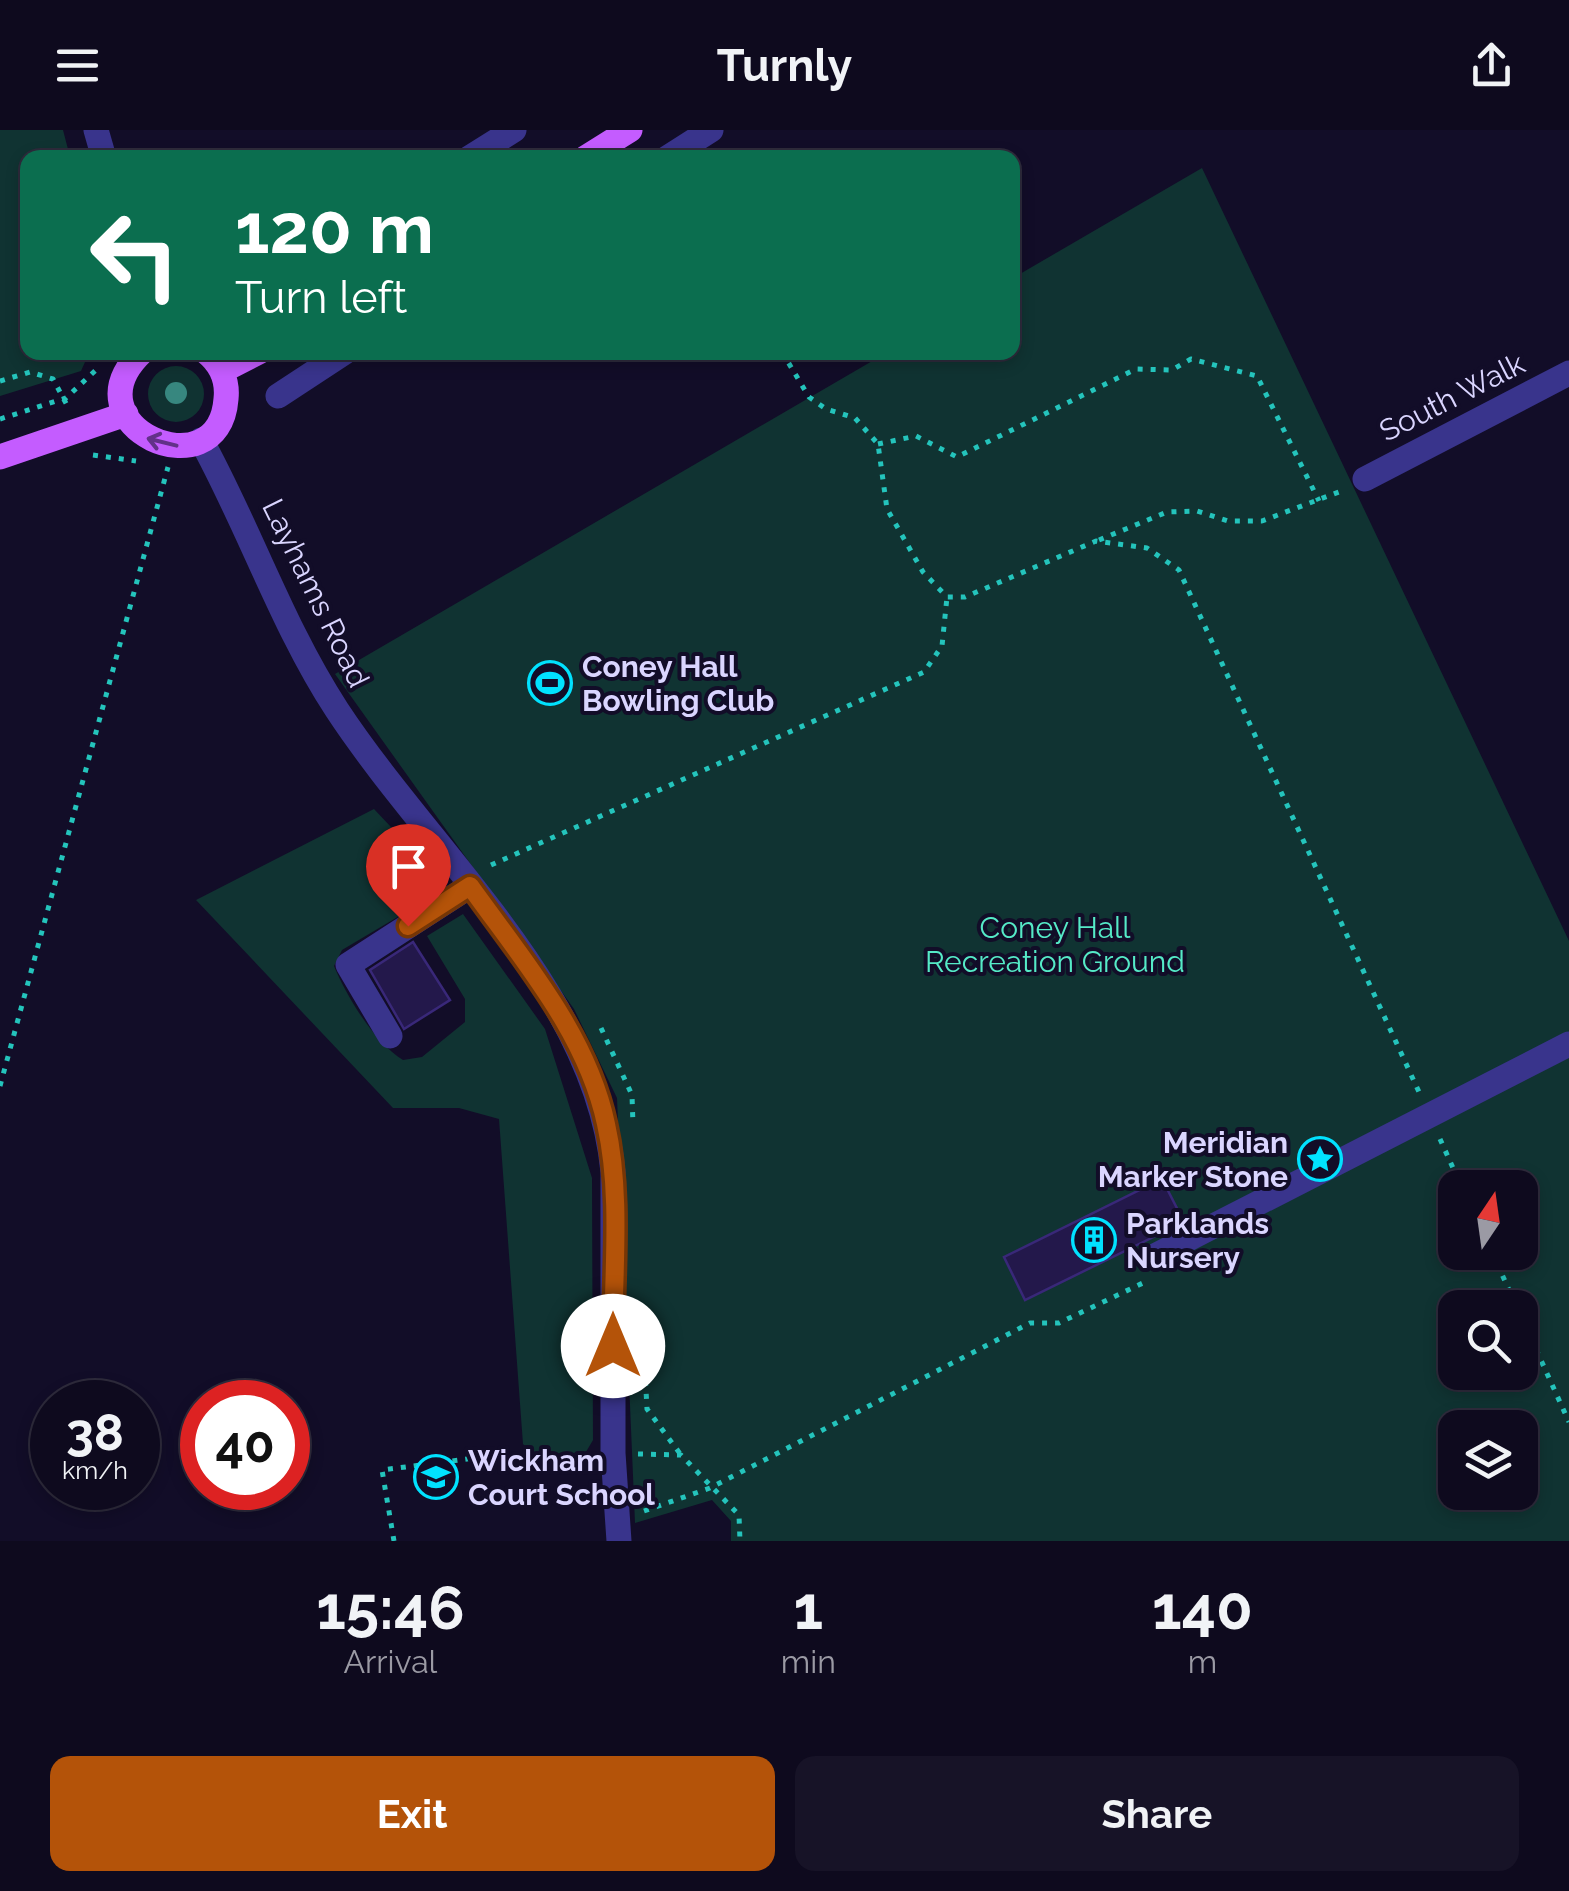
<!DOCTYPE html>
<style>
body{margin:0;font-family:Raleway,sans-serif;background:#171327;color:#f1f3f6;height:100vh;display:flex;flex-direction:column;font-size:38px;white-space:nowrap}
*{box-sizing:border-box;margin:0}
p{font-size:32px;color:#9b9aa4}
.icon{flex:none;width:55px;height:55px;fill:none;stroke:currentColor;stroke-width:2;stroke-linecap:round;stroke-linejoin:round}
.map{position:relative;height:1411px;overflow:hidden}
.drawer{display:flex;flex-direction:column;background:#0e0a1e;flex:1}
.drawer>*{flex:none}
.hud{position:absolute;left:20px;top:20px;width:1000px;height:210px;border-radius:20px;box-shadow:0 5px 15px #0003,0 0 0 2px #2e2b3c;background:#0b6e4f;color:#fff;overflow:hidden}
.needle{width:65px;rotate:13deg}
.fabs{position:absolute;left:1438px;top:1040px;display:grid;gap:20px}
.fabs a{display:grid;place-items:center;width:100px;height:100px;border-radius:20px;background:#0e0a1e;box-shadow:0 5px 15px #0003,0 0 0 2px #2e2b3c;font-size:50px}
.speed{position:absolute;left:30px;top:1250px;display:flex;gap:20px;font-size:50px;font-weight:700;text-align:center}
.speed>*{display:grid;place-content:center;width:130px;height:130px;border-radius:50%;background:#0e0a1e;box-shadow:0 5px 15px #0003,0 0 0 2px #2e2b3c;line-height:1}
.speed small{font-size:25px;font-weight:400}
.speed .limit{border:15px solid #d22;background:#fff;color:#111}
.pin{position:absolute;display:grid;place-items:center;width:85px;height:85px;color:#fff;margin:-102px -42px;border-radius:50% 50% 50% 0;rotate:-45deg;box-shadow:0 0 10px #0007}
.pin .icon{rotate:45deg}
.me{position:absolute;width:110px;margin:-55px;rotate:0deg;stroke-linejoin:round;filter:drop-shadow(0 0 8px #0008)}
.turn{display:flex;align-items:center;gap:35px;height:210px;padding:0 50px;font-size:45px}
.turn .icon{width:130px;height:130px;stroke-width:2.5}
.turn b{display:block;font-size:70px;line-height:85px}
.eta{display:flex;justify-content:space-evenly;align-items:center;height:170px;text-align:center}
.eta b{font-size:60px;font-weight:700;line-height:70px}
.primary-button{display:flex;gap:20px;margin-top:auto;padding:20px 50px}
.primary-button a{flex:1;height:115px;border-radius:20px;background:#b45309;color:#fff;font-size:40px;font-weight:700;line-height:115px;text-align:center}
.primary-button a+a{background:#171327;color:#f1f3f6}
header{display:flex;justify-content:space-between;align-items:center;height:130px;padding:0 50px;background:#0e0a1e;font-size:45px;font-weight:700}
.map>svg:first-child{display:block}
</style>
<header><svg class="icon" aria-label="menu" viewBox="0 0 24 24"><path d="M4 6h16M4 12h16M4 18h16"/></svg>Turnly<svg class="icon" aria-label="share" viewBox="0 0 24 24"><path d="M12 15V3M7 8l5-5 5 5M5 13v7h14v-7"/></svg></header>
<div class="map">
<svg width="1569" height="1411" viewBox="0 0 1569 1411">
<rect width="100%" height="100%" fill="#120d28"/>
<path fill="#103332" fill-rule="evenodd" d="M 0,0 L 63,0 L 70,27 L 28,28 L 28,222 L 89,223 L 81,241 L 0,266 Z
M 1202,38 L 1569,811 L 1569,1411 L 731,1411 L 731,1391 L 712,1370 L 635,1393 L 617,968 L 574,879 L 335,544 L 886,223 L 1012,222 L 1013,148 ZM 1455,1058 L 1520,1058 L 1520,1122 L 1455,1122 ZM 1455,1178 L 1520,1178 L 1520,1242 L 1455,1242 ZM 1455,1298 L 1520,1298 L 1520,1362 L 1455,1362 Z
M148 264a28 28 0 1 1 56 0a28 28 0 1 1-56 0Z
M 374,679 L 440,749 L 438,763 L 342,820 L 334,836 C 347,867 374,912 403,930 L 422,927 L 465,892 L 465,869 L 427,806 L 463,784 L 545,899 L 592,1048 L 593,1310 L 583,1327 L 542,1332 L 523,1314 L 499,989 L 459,978 L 393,978 L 196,770 Z"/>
<path fill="#23184b" stroke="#392879" stroke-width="2.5" d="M 413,812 L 450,870 L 404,899 L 370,840 Z
M 1162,1049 L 1184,1092 L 1025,1170 L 1004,1127 Z"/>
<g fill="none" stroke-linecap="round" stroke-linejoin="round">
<path stroke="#24c4bc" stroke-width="5" stroke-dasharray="5 8" stroke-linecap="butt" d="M 782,222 L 809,267 L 826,279 L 855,288 L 878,314 L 887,379 L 923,442 L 947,467 L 965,467 L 1096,411 L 1147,418 L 1179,440 L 1419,962
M 0,251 L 30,242 L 53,249 L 68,277
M 0,289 L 66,268 L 97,239
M 878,314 L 916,306 L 957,327 L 1136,239 L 1172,240 L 1191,229 L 1257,246 L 1319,371
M 93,325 L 136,331
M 1099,410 L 1167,382 L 1197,381 L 1228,391 L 1262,391 L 1344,360
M 491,735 L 924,542 L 942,516 L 947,467
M 601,898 L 632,965 L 633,995
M 0,956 L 168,337
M 1440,1009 L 1462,1058
M 1492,1122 L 1517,1178
M 1520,1184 L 1569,1292
M 642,1186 L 647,1279 L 681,1325
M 638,1324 L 681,1325 L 739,1385 L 740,1411
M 644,1381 L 710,1358 L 1030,1193 L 1059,1193 L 1145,1152
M 394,1411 L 382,1340 L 490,1326 L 542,1332 L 588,1326"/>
<path stroke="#39348c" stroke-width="25" d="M 96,0 L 104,28
M 469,28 L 514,0
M 667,28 L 711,0
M 278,266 L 345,222
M 201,310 C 250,399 282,496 337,580 C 431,723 597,865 613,1042 L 613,1323 L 619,1411
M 1365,349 L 1569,243
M 390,906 L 348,835 L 470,756
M 1153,1127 L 1569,914"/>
<path stroke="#c45cff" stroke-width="25" d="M 585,28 L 630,0
M 142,222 C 64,296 219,364 226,269 C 228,251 221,234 206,222
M 222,241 L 259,222
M 0,327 L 126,284"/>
</g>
<circle fill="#37877f" cx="176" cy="263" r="11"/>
<defs><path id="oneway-shaft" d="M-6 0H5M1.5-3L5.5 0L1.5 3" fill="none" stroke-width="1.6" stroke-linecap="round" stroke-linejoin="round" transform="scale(2.5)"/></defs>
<use stroke="#623189" href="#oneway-shaft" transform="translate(162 312) rotate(-166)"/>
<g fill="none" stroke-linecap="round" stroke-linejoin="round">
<g stroke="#753606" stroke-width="25">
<path id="route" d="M 408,796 L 470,756 C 522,829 587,904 606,994 C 622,1065 613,1144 613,1216"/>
</g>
<use href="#route" stroke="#b45309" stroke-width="18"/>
</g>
<defs>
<g id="stadium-ring" transform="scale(2.25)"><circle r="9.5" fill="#120d28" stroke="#01e2ff" stroke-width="1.5"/><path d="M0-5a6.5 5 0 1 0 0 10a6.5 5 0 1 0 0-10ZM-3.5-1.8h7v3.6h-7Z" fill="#01e2ff"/></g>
<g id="sight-ring" transform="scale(2.25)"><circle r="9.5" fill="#120d28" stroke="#01e2ff" stroke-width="1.5"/><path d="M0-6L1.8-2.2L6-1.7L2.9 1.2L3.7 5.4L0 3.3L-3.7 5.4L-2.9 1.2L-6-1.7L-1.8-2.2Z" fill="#01e2ff"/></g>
<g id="building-ring" transform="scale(2.25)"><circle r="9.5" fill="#120d28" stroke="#01e2ff" stroke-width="1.5"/><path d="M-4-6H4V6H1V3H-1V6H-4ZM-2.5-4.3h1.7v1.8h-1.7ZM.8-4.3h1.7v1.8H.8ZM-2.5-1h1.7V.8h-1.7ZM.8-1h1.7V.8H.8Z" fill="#01e2ff"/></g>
<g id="school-ring" transform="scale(2.25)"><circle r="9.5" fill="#120d28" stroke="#01e2ff" stroke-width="1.5"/><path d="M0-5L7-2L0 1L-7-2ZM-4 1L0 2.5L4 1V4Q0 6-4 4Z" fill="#01e2ff"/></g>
</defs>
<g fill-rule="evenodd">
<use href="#stadium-ring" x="550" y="553"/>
<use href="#sight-ring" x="1320" y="1029"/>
<use href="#building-ring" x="1094" y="1110"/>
<use href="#school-ring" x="436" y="1347"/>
</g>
<g text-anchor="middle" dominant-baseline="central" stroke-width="8" stroke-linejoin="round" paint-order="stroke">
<g font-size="30" fill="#dad5ff" stroke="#120d28">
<text transform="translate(1452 267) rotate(-27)">South Walk</text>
<text transform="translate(316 463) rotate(64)">Layhams Road</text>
</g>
<g font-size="30" font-weight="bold" fill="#dad5ff" stroke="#120d28" text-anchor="start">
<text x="582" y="536">Coney Hall<tspan x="582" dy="34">Bowling Club</tspan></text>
<text x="1288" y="1012" text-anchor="end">Meridian<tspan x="1288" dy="34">Marker Stone</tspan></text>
<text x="1126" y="1093">Parklands<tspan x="1126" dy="34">Nursery</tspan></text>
<text x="468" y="1330">Wickham<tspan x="468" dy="34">Court School</tspan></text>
</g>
<g font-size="30" fill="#55eac7" stroke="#120d28">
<text x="1055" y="797">Coney Hall<tspan x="1055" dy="34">Recreation Ground</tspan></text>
</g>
</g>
</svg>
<div class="fabs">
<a><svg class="needle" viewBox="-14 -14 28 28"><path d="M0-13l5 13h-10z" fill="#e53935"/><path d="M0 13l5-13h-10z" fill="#9b9aa4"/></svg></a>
<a><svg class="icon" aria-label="search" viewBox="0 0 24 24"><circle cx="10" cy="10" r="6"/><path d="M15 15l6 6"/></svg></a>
<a><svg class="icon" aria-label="layers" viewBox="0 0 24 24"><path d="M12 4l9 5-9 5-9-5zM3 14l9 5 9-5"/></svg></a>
</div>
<div class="speed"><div>38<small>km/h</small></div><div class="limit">40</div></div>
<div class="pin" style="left:408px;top:796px;background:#d93025"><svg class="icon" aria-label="arrive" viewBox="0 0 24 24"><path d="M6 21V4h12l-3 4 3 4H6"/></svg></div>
<svg class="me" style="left:613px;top:1216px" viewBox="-20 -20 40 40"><circle r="19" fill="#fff"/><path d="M0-13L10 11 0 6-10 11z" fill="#b45309"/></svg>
<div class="hud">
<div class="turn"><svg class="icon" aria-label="left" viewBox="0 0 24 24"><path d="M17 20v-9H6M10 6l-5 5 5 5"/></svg><div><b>120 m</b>Turn left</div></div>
</div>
</div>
<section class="drawer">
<div class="eta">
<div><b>15:46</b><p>Arrival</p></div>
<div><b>1</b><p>min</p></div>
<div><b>140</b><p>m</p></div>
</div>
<div class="primary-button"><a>Exit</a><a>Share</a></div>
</section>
